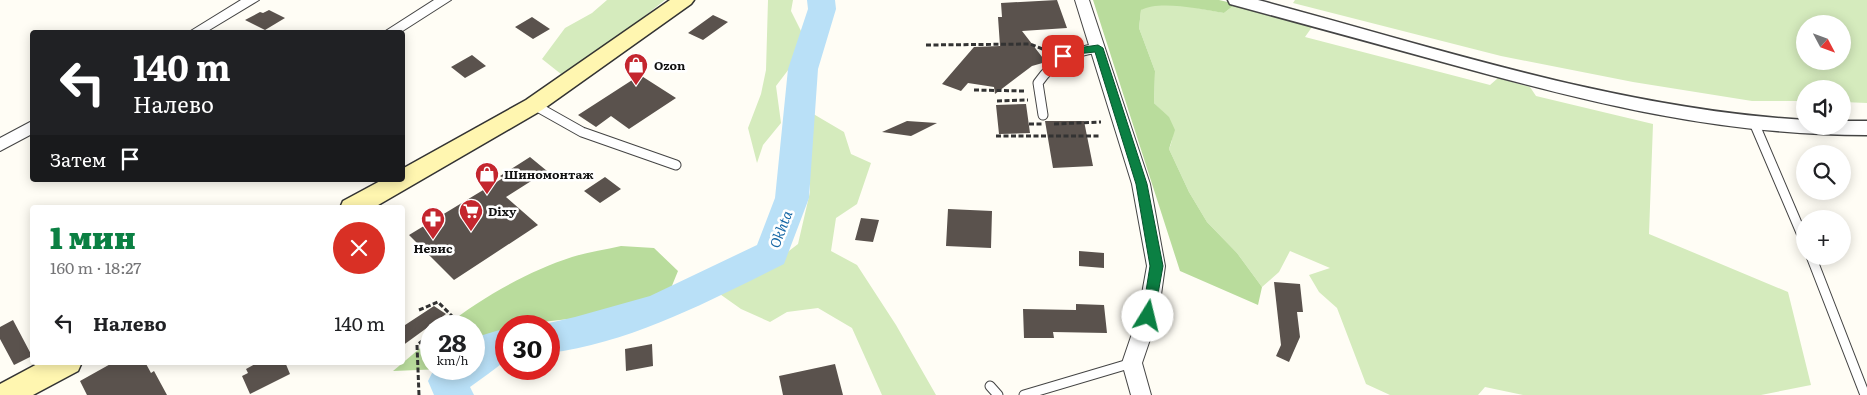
<!DOCTYPE html>
<html lang="ru">
<meta charset="utf-8">
<style>
body{margin:0;font-family:Literata,serif;background:#f6f6f6;color:#202124;height:100vh;display:flex;flex-direction:column;font-size:19px;white-space:nowrap}
*{box-sizing:border-box;margin:0}
p{font-size:16px;color:#757577}
.icon{flex:none;width:28px;height:28px;fill:none;stroke:currentColor;stroke-width:2;stroke-linecap:round;stroke-linejoin:round}
.map{position:relative;flex:1;overflow:hidden}
.side{position:absolute;left:30px;top:205px;width:375px;height:160px;display:flex;flex-direction:column;background:#fff;border-radius:5px;box-shadow:0 2px 12px #0003}
.side>*{flex:none}
.hud{position:absolute;left:30px;top:30px;width:375px;height:152px;border-radius:5px;box-shadow:0 2px 12px #0003;background:#202124;color:#fff;overflow:hidden}
.needle{width:32px;rotate:131deg}
.buttons{position:absolute;left:1796px;top:15px;display:grid;gap:10px}
.buttons a{display:grid;place-items:center;width:55px;height:55px;border-radius:50%;background:#fff;box-shadow:0 2px 12px #0003;font-size:25px}
.speed{position:absolute;left:420px;top:315px;display:flex;gap:10px;font-size:25px;font-weight:700;text-align:center}
.speed>*{display:grid;place-content:center;width:65px;height:65px;border-radius:50%;background:#fff;box-shadow:0 2px 12px #0003;line-height:1}
.speed small{font-size:12px;font-weight:400}
.speed .limit{border:8px solid #d22;background:#fff;color:#111}
.pin{position:absolute;display:grid;place-items:center;width:42px;height:42px;color:#fff;margin:-21px;border-radius:10px;box-shadow:0 2px 8px #0006}
.me{position:absolute;width:55px;margin:-28px;rotate:9deg;stroke-linejoin:round;filter:drop-shadow(0 0 4px #0008)}
.turn{display:flex;align-items:center;gap:18px;height:105px;padding:0 20px;font-size:22px}
.turn .icon{width:65px;height:65px;stroke-width:2.5}
.turn b{display:block;font-size:35px;line-height:42px}
.then{display:flex;align-items:center;height:48px;padding:0 20px;background:#0003;gap:10px;font-size:19px}
.round{display:grid;place-items:center;flex:none;width:52px;height:52px;border-radius:26px;background:#f6f6f6}
.head{display:flex;align-items:center;justify-content:space-between;height:85px;padding:0 20px}
h1{font-size:30px;font-weight:800;line-height:38px;color:#0b8043}
ul{padding:0;list-style:none}
li{display:flex;align-items:center;gap:15px;height:65px;padding:0 20px}
li div{flex:1}
li b{display:block;font-size:19px}
li em{font-style:normal}
.map>svg:first-child{display:block}
</style>
<div class="map">
<svg width="1867" height="395" viewBox="0 0 1867 395">
<rect width="100%" height="100%" fill="#fffdf5"/>
<path fill="#d5ebbd" fill-rule="evenodd" d="M 607,0 L 665,0 L 566,78 L 542,59 L 565,28 L 592,13 Z
M 768,0 L 793,0 L 791,11 L 802,33 L 795,61 L 776,86 L 781,123 L 763,145 L 757,163 L 748,128 L 761,94 L 766,70 Z
M 1295,0 L 1867,0 L 1867,103 L 1843,102 L 1842,89 L 1805,89 L 1805,101 L 1752,101 L 1633,82 L 1501,56 L 1293,3 ZM 1805,24 L 1842,24 L 1842,61 L 1805,61 Z
M 1160,1 L 1224,13 L 1233,6 L 1312,27 L 1305,37 L 1490,85 L 1498,78 L 1530,87 L 1536,96 L 1653,124 L 1649,234 L 1788,292 L 1811,385 L 1761,395 L 1523,395 L 1485,387 L 1478,395 L 1390,395 L 1366,384 L 1337,308 L 1319,292 L 1309,275 L 1330,268 L 1290,251 L 1279,272 L 1262,287 L 1237,253 L 1207,222 L 1189,192 L 1169,149 C 1178,129 1168,116 1154,103 L 1155,71 L 1139,28 L 1141,10 L 1148,4 Z
M 810,112 L 844,132 L 851,154 L 871,163 L 857,204 L 836,218 L 831,251 L 857,265 L 896,325 L 936,395 L 882,395 L 852,328 L 818,308 L 787,312 L 770,322 L 741,309 L 717,292 L 759,274 L 798,244 L 810,192 Z"/>
<path fill="#b9dc9c" d="M 1093,0 L 1219,0 L 1258,9 L 1255,12 L 1233,6 L 1224,13 C 1201,9 1159,0 1141,10 L 1139,28 L 1155,71 L 1154,103 L 1169,117 L 1175,130 L 1169,149 L 1189,192 L 1207,222 L 1237,253 L 1262,287 L 1258,305 L 1180,271 Z
M 621,246 L 654,248 L 678,271 L 669,293 L 605,315 L 506,326 L 474,349 L 474,326 L 446,326 C 480,298 529,271 572,257 C 587,252 605,250 621,246 Z
M 431,339 L 431,369 L 443,369 L 393,371 Z"/>
<g fill="none" stroke-linecap="round" stroke-linejoin="round">
<path fill="#b9e0f7" fill-rule="evenodd" d="M 807,0 L 835,0 L 836,9 L 818,69 L 809,198 L 784,264 C 709,301 633,342 549,353 L 549,326 L 536,326 L 575,317 L 650,296 L 757,245 L 775,198 L 788,69 L 808,9 Z
M 506,328 L 506,360 C 494,370 482,378 470,387 L 474,395 L 434,395 L 428,381 L 434,369 L 474,369 L 474,342 L 483,335 Z"/>
</g>
<path fill="#5a524d" d="M 1057,0 L 1067,28 L 1022,31 L 1046,62 L 1032,66 L 995,94 L 994,87 L 968,83 L 961,91 L 942,84 L 974,47 L 1000,46 L 998,17 L 1002,17 L 1001,3 Z
M 269,10 L 285,18 L 265,30 L 245,20 L 260,12 L 263,13 Z
M 713,15 L 728,22 L 703,40 L 688,33 Z
M 532,17 L 550,29 L 533,39 L 515,27 Z
M 472,55 L 486,66 L 465,78 L 451,67 Z
M 640,75 L 676,98 L 629,129 L 611,116 L 596,127 L 578,115 Z
M 1026,104 L 1030,133 L 999,134 L 996,105 Z
M 907,121 L 937,123 L 911,136 L 882,132 Z
M 1045,121 L 1084,121 L 1093,166 L 1053,168 Z
M 530,157 L 547,171 L 506,197 L 538,225 L 454,280 L 409,235 L 503,178 L 500,176 Z
M 605,177 L 621,189 L 600,203 L 584,191 Z
M 948,209 L 992,211 L 991,248 L 946,246 Z
M 861,218 L 879,220 L 873,242 L 855,240 Z
M 1079,251 L 1104,253 L 1104,268 L 1079,266 Z
M 1274,282 L 1300,284 L 1303,312 L 1297,312 L 1300,337 L 1289,362 L 1276,356 L 1281,345 Z
M 1076,304 L 1104,305 L 1107,333 L 1053,332 L 1054,338 L 1024,338 L 1023,309 L 1076,310 Z
M 434,306 L 446,314 L 402,346 L 402,327 Z
M 13,320 L 32,356 L 14,365 L 0,339 L 0,327 Z
M 652,344 L 653,366 L 626,371 L 625,349 Z
M 114,362 L 145,362 L 151,373 L 154,371 L 167,395 L 87,395 L 80,381 Z
M 259,362 L 285,362 L 290,374 L 250,394 L 242,376 L 248,373 L 246,369 Z
M 835,364 L 843,395 L 783,395 L 779,376 Z"/>
<g fill="none" stroke-linecap="round" stroke-linejoin="round">
<g stroke="#444" stroke-width="11">
<path id="service" d="M 534,105 L 582,132 L 676,165
M 1043,115 L 1038,83 C 1054,60 1070,52 1098,48
M 1755,125 L 1805,242
M 1811,256 L 1865,395
M 990,386 L 998,395
M 1024,395 L 1132,363"/>
</g>
<g stroke="#444" stroke-width="2">
<path id="minor" d="M 241,0 L 259,0 L 206,32 L 189,32 Z
M 434,0 L 451,0 L 401,32 L 384,32 Z
M 1075,0 L 1089,0 L 1150,184 L 1165,266 L 1158,316 L 1142,363 L 1151,395 L 1131,395 L 1122,363 L 1138,316 L 1147,266 L 1132,184 Z
M 32,121 L 32,134 L 0,151 L 0,138 Z"/>
</g>
<g stroke="#444" stroke-width="3">
<path id="tertiary" d="M 1228,0 L 1258,0 C 1438,48 1618,109 1805,120 L 1805,126 L 1842,126 L 1842,121 L 1867,121 L 1867,135 C 1718,135 1592,103 1450,64 C 1377,44 1304,24 1230,4 Z"/>
</g>
<g stroke="#333" stroke-width="3">
<path id="secondary" d="M 670,0 L 694,0 L 691,4 L 542,110 L 373,208 L 340,208 L 343,201 L 382,180 L 402,180 L 402,169 L 526,100 Z
M 41,362 L 82,362 L 78,371 L 33,395 L 0,395 L 0,384 Z"/>
</g>
<path stroke="#333" stroke-width="3" stroke-dasharray="5 2.5" stroke-linecap="butt" d="M 926,45 L 1030,44 L 1050,52
M 974,90 L 1025,91
M 997,101 L 1028,100
M 1054,124 L 1101,122
M 996,136 L 1099,136
M 419,310 L 438,302 L 453,317 L 441,326
M 419,395 L 417,345 L 431,334"/>
<use href="#service" stroke="#fff" stroke-width="9"/>
<use href="#minor" fill="#fff" fill-rule="evenodd"/>
<use href="#tertiary" fill="#fff" fill-rule="evenodd"/>
<use href="#secondary" fill="#fff6b0" fill-rule="evenodd"/>
<path stroke="#333" stroke-width="3" stroke-dasharray="5 2.5" stroke-linecap="butt" d="M 1029,124 L 1044,124"/>
</g>
<path fill="#0b8043" stroke="#07532c" d="M 1098,45 L 1103,48 L 1147,184 L 1163,266 L 1154,316 L 1148,321 L 1142,316 L 1150,266 L 1136,184 L 1095,52 L 1076,54 L 1063,59 L 1058,56 L 1070,49 Z"/>
<defs>
<g id="shop-pin" transform="scale(1.25)"><path d="M0 17L-7.5 6A9.5 9.5 0 1 1 7.5 6Z" fill="#c4262e" stroke="#fff"/><path d="M-5-2.5h2.3a2.7 3.5 0 0 1 5.4 0H5L5.5 6h-11ZM-1.5-2.5h3a1.5 2.3 0 0 0-3 0Z" fill="#fff"/></g>
<g id="supermarket-pin" transform="scale(1.25)"><path d="M0 17L-7.5 6A9.5 9.5 0 1 1 7.5 6Z" fill="#c4262e" stroke="#fff"/><path d="M-6-5.5h2.5l.6 2H6L4.5 2H-2.5L-4.4-4H-6ZM-1.5 3.2a1.3 1.3 0 1 0 .1 0ZM3 3.2a1.3 1.3 0 1 0 .1 0Z" fill="#fff"/></g>
<g id="pharmacy-pin" transform="scale(1.25)"><path d="M0 17L-7.5 6A9.5 9.5 0 1 1 7.5 6Z" fill="#c4262e" stroke="#fff"/><path d="M-2-6h4v4h4v4h-4v4h-4v-4h-4v-4h4Z" fill="#fff"/></g>
</defs>
<g fill-rule="evenodd">
<use href="#shop-pin" x="636" y="65"/>
<use href="#shop-pin" x="487" y="174"/>
<use href="#supermarket-pin" x="471" y="211"/>
<use href="#pharmacy-pin" x="433" y="219"/>
</g>
<g text-anchor="middle" dominant-baseline="central" stroke-width="5" stroke-linejoin="round" paint-order="stroke">
<g font-size="12" font-weight="bold" fill="#111" stroke="#fff" text-anchor="start">
<text x="654" y="65">Ozon</text>
<text x="504" y="174">Шиномонтаж</text>
<text x="488" y="211">Dixy</text>
<text x="433" y="248" text-anchor="middle">Невис</text>
</g>
<g font-size="14" font-style="italic" fill="#1768a6" stroke="#fff">
<text transform="translate(780 229) rotate(-69)">Okhta</text>
</g>
</g>
</svg>
<div class="buttons">
<a><svg class="needle" viewBox="-14 -14 28 28"><path d="M0-13l5 13h-10z" fill="#e53935"/><path d="M0 13l5-13h-10z" fill="#757577"/></svg></a>
<a><svg class="icon" aria-label="sound" viewBox="0 0 24 24"><path d="M4 9h4l5-4v14l-5-4H4zM17 9q2 3 0 6"/></svg></a>
<a><svg class="icon" aria-label="search" viewBox="0 0 24 24"><circle cx="10" cy="10" r="6"/><path d="M15 15l6 6"/></svg></a>
<a>+</a>
</div>
<div class="speed"><div>28<small>km/h</small></div><div class="limit">30</div></div>
<div class="pin" style="left:1063px;top:56px;background:#d93025"><svg class="icon" aria-label="arrive" viewBox="0 0 24 24"><path d="M6 21V4h12l-3 4 3 4H6"/></svg></div>
<svg class="me" style="left:1148px;top:316px" viewBox="-20 -20 40 40"><circle r="19" fill="#fff"/><path d="M0-13L10 11 0 6-10 11z" fill="#0b8043"/></svg>
<div class="hud">
<div class="turn"><svg class="icon" aria-label="left" viewBox="0 0 24 24"><path d="M17 20v-9H6M10 6l-5 5 5 5"/></svg><div><b>140 m</b>Налево</div></div>
<div class="then">Затем<svg class="icon" aria-label="arrive" viewBox="0 0 24 24"><path d="M6 21V4h12l-3 4 3 4H6"/></svg></div>
</div>
<section class="side">
<div class="head"><div><h1>1 мин</h1><p>160 m · 18:27</p></div><a class="round" style="background:#d93025;color:#fff"><svg class="icon" aria-label="close" viewBox="0 0 24 24"><path d="M6 6l12 12M18 6L6 18"/></svg></a></div>
<ul>
<li><svg class="icon" aria-label="left" viewBox="0 0 24 24"><path d="M17 20v-9H6M10 6l-5 5 5 5"/></svg><div><b>Налево</b></div><em>140 m</em></li>
</ul>
</section>
</div>
